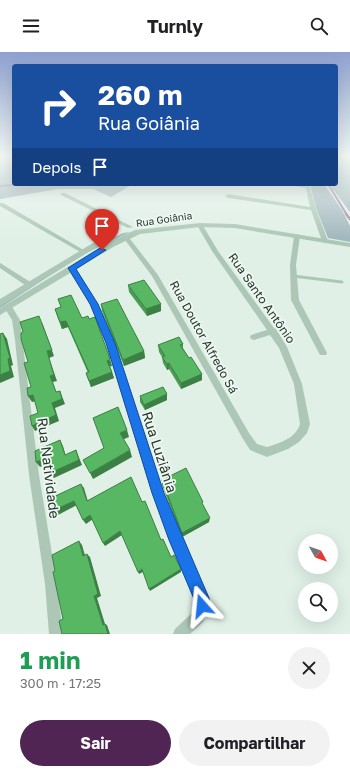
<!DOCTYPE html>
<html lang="pt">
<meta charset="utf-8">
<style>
body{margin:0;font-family:"Golos Text",sans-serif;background:#f2f2f2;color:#202124;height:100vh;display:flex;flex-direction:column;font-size:15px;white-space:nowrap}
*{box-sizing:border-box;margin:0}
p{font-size:13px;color:#757577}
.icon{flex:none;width:22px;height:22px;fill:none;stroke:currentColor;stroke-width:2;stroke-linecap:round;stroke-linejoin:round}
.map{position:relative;height:582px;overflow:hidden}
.drawer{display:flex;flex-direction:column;background:#fff;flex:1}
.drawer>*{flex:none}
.banner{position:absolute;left:12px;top:12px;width:326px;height:122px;border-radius:4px;box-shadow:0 4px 16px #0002;background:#1a4fa0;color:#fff;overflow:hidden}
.needle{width:26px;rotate:130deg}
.buttons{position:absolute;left:298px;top:482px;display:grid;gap:8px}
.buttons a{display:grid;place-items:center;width:40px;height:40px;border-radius:50%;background:#fff;box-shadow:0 4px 16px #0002;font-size:20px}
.pin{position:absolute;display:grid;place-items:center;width:34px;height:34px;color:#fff;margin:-41px -17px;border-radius:50% 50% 50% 0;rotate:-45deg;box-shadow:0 0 4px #0007}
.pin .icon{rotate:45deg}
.me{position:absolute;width:44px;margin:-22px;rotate:342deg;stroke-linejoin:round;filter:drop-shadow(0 0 3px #0008)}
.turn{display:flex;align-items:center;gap:14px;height:84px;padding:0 20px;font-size:18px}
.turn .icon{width:52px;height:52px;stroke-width:2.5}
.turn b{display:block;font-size:28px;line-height:34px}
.then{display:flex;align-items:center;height:38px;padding:0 20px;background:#0003;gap:8px;font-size:15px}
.round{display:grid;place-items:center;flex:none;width:42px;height:42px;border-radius:21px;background:#f2f2f2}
.overview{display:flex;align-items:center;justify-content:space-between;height:68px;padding:0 20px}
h1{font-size:24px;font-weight:700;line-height:30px;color:#1e9e55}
.cta{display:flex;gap:8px;margin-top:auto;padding:8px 20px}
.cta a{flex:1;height:46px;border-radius:24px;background:#502553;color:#fff;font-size:16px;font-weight:700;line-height:46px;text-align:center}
.cta a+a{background:#f2f2f2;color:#202124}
header{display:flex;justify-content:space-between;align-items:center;height:52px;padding:0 20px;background:#fff;font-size:18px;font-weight:700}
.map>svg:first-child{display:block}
</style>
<header><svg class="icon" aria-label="menu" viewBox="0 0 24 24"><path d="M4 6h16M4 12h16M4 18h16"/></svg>Turnly<svg class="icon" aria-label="search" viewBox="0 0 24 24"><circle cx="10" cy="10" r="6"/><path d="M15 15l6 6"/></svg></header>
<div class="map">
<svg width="350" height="582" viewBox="0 0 350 582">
<rect width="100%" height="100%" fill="#e0f0e7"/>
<path fill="#a2b8be" d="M 0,105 L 14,105 L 14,132 L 133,132 L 111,145 L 93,137 L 58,137 L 0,147 Z
M 336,105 L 350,105 L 350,160 L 332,136 L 332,132 L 336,132 Z
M 310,132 L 324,132 L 342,158 L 350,174 L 350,190 L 328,186 L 316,156 Z
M 130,180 L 80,204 L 0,256 L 0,252 L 85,199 L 123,181 Z"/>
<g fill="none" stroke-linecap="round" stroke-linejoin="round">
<path stroke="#a683aa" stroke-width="2" d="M 328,132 L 347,163
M 0,134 L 24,132"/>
<path stroke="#a683aa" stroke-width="2.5" d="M 346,162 L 350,167"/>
<path stroke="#adc7b6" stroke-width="3" d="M 293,224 L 342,230"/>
<path fill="#adc7b6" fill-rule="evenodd" d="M 285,132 L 305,133 L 305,132 L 309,132 L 316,157 L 328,189 L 327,190 L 325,191 L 322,189 L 311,158 L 228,146 L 225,144 L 228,142 L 310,155 L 306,136 Z
M 61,141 L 65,141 L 133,175 L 128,176 L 61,143 Z
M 0,151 L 3,151 L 87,200 L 84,202 L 82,201 L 0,154 Z
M 198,172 L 202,172 L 218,199 L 274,276 L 276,277 L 287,295 L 302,332 L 310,372 L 307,381 L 299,390 L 288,397 L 267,405 L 250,398 L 243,387 L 152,224 L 122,184 L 123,183 L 127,183 L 158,223 L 249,381 L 257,392 L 267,395 C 280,391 296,386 300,372 L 294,332 L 279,296 L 270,283 L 254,288 L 251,287 L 250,285 L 251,283 L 267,278 L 212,199 L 197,173 Z
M 297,182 L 300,184 L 296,213 L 299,248 L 327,301 L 326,303 L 320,303 L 291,248 L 290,213 L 294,184 Z
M 0,211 L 32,231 L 33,233 L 32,235 L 28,235 L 0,216 Z
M 72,214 L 74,215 L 98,252 L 114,291 L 163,441 L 181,486 L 208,546 L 208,559 L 206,564 L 203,570 L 190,582 L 173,582 L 175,577 L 193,560 L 194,546 L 170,488 L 153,441 L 106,291 L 90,252 L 69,216 Z
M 8,252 L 11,253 L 20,268 L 39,423 L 57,532 L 63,582 L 49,582 L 45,532 L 29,423 L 15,288 L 12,268 L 4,255 Z"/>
<path fill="#adc7b6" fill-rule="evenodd" d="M 200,171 L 235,172 L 350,191 L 350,195 L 235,176 L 200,175 L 140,182 L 115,194 L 0,263 L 0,256 L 109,190 L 135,178 Z
M 108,182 L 114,182 L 115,184 L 0,254 L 0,247 Z"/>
</g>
<path fill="#4b9d54" d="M 128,233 L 161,252 L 161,259 L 147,264 L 129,240 Z
M 58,247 L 82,266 L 112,314 L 110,314 L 114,326 L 91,335 L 86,321 L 88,321 L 68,275 L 62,277 L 57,264 L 55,257 L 61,255 Z
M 101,252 L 144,299 L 145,306 L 124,314 L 102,259 Z
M 183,292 L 183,296 L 189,306 L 202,322 L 202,328 L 181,337 L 169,317 L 167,318 L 163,311 L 162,305 L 159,300 L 158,293 Z
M 167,342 L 167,348 L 145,358 L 140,350 L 140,344 Z
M 162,428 L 203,453 L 209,470 L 182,485 L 162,433 Z"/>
<path fill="#3d8045" d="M 161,252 L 161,259 L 147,264 L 146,257 Z
M 66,269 L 68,275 L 62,277 L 60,270 Z
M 42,270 L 54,304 L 49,306 L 57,329 L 53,330 L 58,346 L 56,340 L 50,324 Z
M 3,281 L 7,287 L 13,313 L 11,314 L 14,325 L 0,331 L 0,323 L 8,307 Z
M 144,299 L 145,306 L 124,314 L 123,308 Z
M 110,307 L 112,314 L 108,315 L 107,309 Z
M 169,311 L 169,317 L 167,318 L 167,312 Z
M 112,320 L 114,326 L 91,335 L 89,329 Z
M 202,322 L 202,328 L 181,337 L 181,331 Z
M 60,339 L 65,352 L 55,356 L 59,369 L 35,379 L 32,374 L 52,351 Z
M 167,342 L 167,348 L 145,358 L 144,353 Z
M 33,343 L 36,349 L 32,350 L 28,344 Z
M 127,378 L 129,385 L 122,388 L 120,381 Z
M 60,388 L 63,394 L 67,408 L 65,403 Z
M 76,398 L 82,413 L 54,426 L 50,421 Z
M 130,398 L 132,405 L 93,427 L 90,421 Z
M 46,406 L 49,411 L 40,415 L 36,410 Z
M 81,432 L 84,436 L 89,453 L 87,449 Z
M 74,449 L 77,453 L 58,463 L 54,458 Z
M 90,463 L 93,467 L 86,472 L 83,468 Z
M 210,466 L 209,470 L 182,485 L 182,481 Z
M 120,479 L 122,483 L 105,494 L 103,491 Z
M 79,489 L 82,493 L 86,507 L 83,504 Z
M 87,502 L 90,505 L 101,544 L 97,546 L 105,572 L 107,573 L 110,582 L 108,582 L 103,573 L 94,544 Z
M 142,517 L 143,520 L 139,522 L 138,520 Z
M 181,517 L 181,520 L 150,539 L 149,537 Z"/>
<path fill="#57b762" stroke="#3d8045" d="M 144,228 L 161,252 L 146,257 L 128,233 Z
M 71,243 L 82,266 L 88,264 L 89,267 L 95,265 L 110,307 L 107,309 L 112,320 L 89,329 L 86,321 L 89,320 L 66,269 L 60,270 L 55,257 L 61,255 L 58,247 Z
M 117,247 L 144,299 L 123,308 L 101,252 Z
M 39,264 L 52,298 L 47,299 L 54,323 L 50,324 L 56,340 L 60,339 L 62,347 L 52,351 L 56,363 L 32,374 L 30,364 L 38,361 L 33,343 L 28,344 L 27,336 L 31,335 L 24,311 L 28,310 L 21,287 L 21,281 L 23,280 L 20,270 Z
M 3,281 L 10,306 L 8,307 L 10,319 L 0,323 L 0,282 Z
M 179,285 L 183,292 L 180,293 L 189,306 L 191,305 L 202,322 L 181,331 L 169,311 L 167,312 L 162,305 L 165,304 L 158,293 Z
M 163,335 L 167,342 L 144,353 L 140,344 Z
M 118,355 L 127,378 L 120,381 L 130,398 L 90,421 L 83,408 L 104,396 L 93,366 Z
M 60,388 L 65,403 L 76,398 L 79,408 L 50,421 L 46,406 L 36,410 L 35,399 Z
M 186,416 L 203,450 L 202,451 L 210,466 L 182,481 L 162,428 Z
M 131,425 L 142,450 L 145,449 L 161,488 L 163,487 L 171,505 L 174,503 L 181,517 L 149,537 L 142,517 L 138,520 L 120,479 L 103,491 L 90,463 L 83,468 L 74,449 L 54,458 L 51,446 L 81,432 L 87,449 Z
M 79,489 L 83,504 L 87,502 L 98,542 L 94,544 L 103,573 L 105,572 L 108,582 L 62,582 L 59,569 L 63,567 L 53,520 L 55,519 L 52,503 Z"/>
<linearGradient id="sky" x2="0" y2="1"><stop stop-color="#8da0cf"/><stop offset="0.56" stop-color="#f1f8f4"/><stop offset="1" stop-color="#f1f8f4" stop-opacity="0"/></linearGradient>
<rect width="350" height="187" fill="url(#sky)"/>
<path fill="#1a73e8" stroke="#114b97" d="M 100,196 L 106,198 L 76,217 L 98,252 L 115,291 L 164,441 L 209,546 L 210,554 L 208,559 L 202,561 L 197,559 L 194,547 L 169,488 L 152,441 L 106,291 L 90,252 L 68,216 Z"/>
<g text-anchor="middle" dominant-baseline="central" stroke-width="3.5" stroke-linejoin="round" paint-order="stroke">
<g font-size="10" fill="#2b362d" stroke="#ecf8f1">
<text transform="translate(164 167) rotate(-8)">Rua Goiânia</text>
</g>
<g font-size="12" fill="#2b362d" stroke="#ecf8f1">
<text transform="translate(262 246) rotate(55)">Rua Santo Antônio</text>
<text transform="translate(204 285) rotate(61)">Rua Doutor Alfredo Sá</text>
</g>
<g font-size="14" fill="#2b362d" stroke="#ecf8f1">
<text transform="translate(160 400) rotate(72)">Rua Luziânia</text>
<text transform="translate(49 416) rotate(83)">Rua Natividade</text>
</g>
</g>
</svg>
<div class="buttons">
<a><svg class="needle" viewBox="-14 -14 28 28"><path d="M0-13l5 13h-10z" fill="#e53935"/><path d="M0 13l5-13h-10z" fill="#757577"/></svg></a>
<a><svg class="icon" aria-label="search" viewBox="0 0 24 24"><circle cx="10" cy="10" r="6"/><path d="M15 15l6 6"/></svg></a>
</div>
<div class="pin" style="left:102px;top:198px;background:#d93025"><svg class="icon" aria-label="arrive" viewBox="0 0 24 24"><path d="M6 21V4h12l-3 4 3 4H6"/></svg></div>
<svg class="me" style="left:202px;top:554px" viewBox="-20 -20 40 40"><path d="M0-17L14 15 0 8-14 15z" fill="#1a73e8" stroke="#fff" stroke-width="4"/></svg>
<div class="banner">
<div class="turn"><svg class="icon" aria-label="right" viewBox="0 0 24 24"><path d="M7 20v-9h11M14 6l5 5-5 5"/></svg><div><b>260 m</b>Rua Goiânia</div></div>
<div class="then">Depois<svg class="icon" aria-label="arrive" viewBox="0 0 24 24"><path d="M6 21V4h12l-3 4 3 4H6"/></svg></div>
</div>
</div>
<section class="drawer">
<div class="overview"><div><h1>1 min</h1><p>300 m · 17:25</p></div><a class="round"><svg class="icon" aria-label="close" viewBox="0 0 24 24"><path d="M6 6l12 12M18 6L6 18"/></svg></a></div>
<div class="cta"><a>Sair</a><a>Compartilhar</a></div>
</section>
